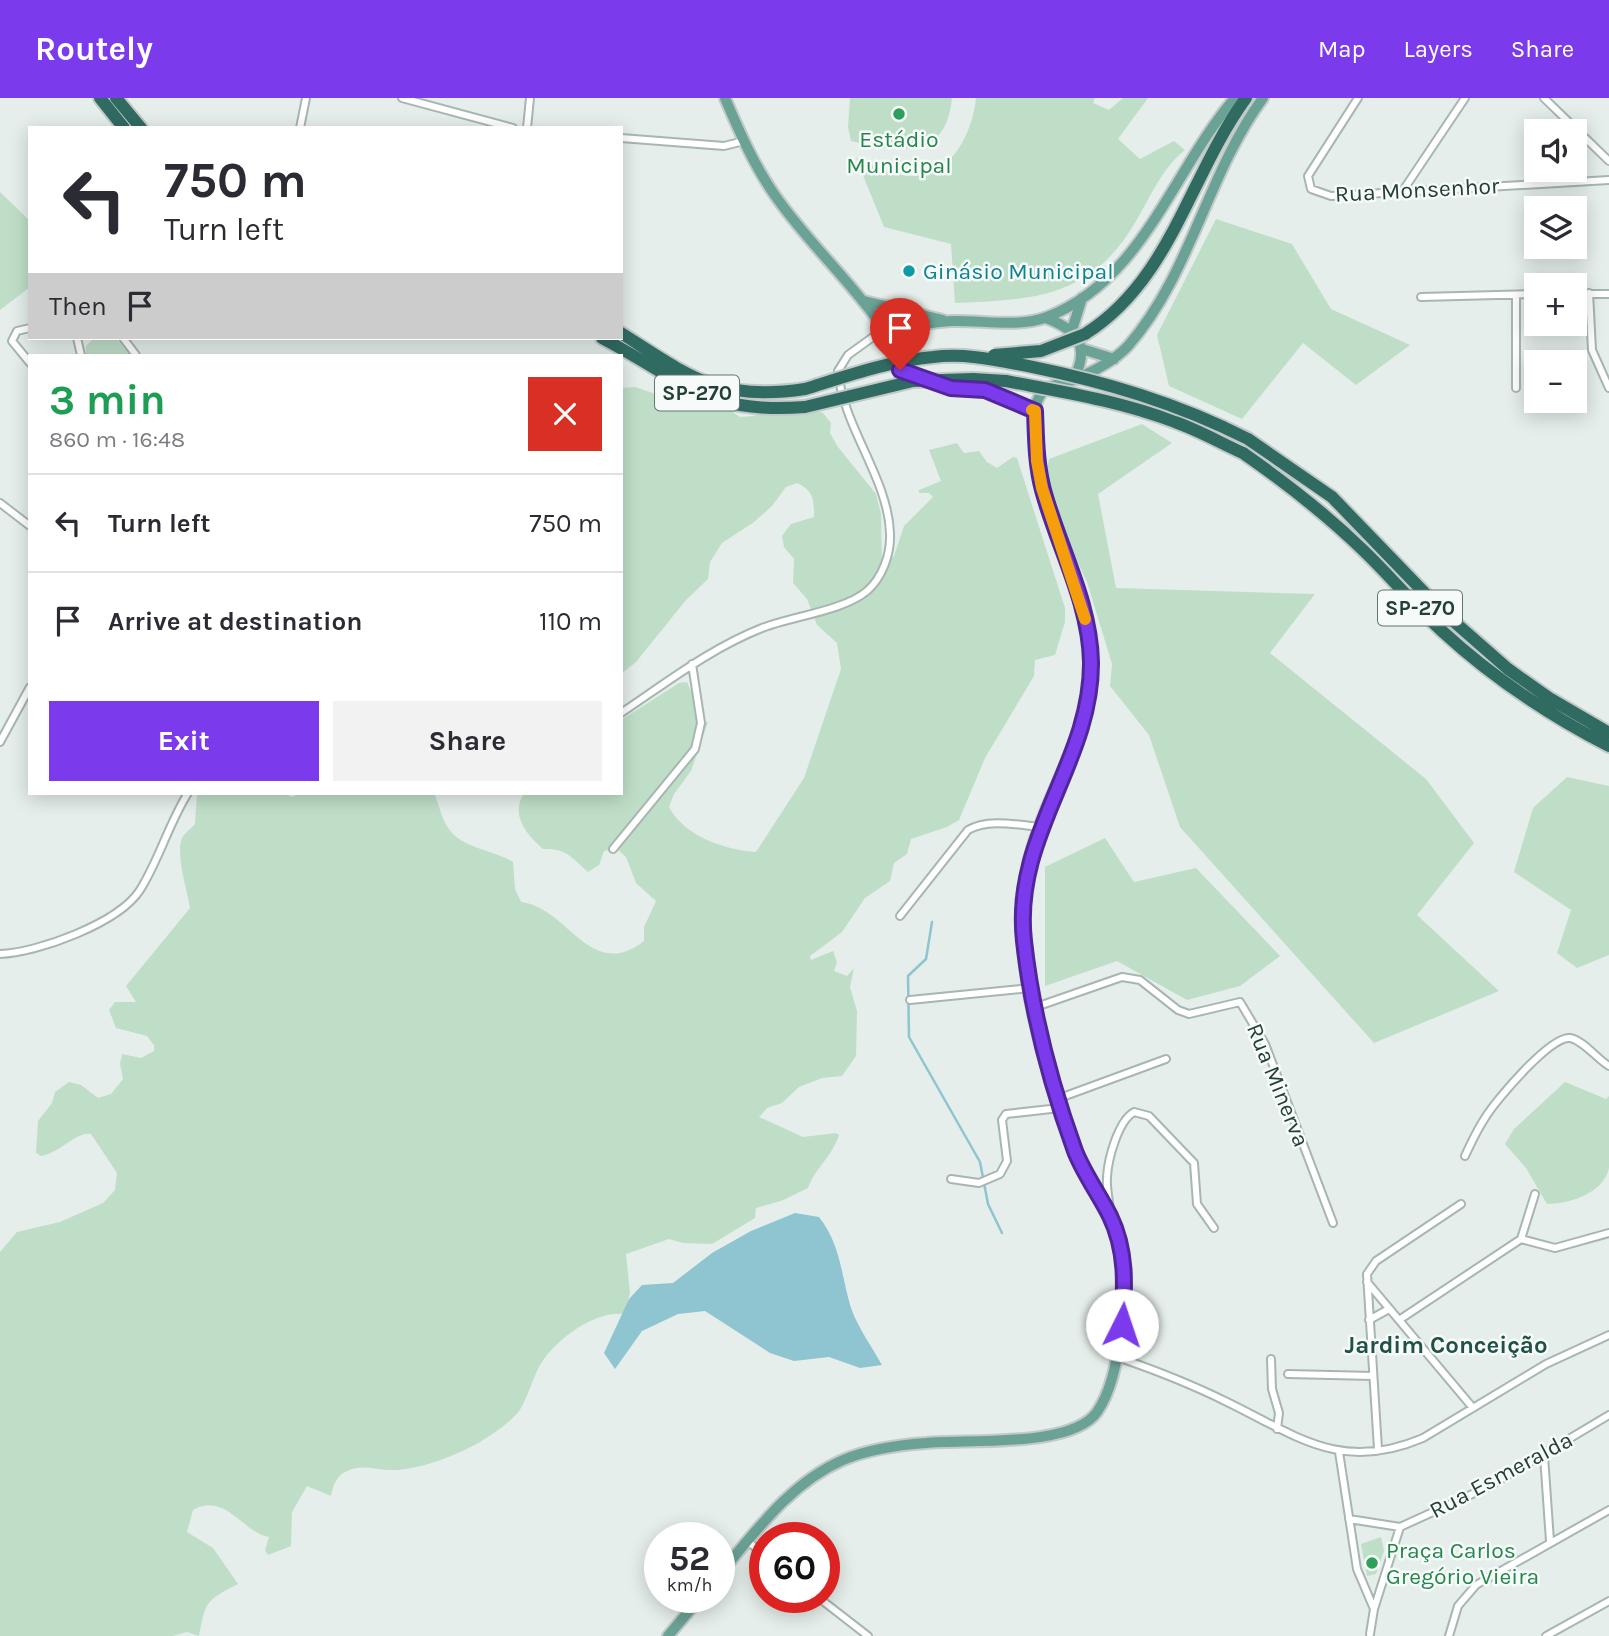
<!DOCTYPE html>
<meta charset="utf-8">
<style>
body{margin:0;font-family:Karla,sans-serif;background:#f2f2f3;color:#2b2b33;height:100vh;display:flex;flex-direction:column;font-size:26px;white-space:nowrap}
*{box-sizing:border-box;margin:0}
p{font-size:23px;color:#7c7c81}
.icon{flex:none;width:38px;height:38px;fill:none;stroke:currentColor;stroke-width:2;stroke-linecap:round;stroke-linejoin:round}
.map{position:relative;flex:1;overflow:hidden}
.side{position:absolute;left:28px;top:256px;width:595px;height:441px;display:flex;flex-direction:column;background:#fff;border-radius:0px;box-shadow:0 4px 18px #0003}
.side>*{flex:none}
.top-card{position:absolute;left:28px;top:28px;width:595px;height:214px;border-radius:0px;box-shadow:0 4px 18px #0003;background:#fff;color:#2b2b33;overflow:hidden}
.tools{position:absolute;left:1524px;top:21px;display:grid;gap:14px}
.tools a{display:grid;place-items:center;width:63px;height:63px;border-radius:0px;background:#fff;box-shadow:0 4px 18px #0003;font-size:35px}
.speed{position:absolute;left:644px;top:1424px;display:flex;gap:14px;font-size:35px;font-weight:700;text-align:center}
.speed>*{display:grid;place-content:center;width:91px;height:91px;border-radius:50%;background:#fff;box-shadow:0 4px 18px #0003;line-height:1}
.speed small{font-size:18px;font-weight:400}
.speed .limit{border:10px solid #d22;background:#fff;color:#111}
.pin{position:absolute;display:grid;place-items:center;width:60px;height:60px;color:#fff;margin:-72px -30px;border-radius:50% 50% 50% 0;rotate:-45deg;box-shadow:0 0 7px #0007}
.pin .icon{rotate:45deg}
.me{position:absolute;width:77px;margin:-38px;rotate:4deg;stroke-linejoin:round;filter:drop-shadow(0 0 5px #0008)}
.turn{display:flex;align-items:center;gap:24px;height:147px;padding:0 21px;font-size:32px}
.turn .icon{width:91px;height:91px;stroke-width:2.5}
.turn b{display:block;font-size:49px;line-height:60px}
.then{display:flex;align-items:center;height:66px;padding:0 21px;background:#0003;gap:14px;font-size:26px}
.round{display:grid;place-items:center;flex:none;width:74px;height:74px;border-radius:0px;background:#f2f2f3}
.overview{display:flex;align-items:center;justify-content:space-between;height:119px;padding:0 21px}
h1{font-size:42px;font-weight:700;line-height:52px;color:#1e9e55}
.primary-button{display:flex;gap:14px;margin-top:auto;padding:14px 21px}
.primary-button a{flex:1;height:80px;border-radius:0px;background:#7c3aed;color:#fff;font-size:28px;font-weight:700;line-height:80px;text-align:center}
.primary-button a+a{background:#f2f2f3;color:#2b2b33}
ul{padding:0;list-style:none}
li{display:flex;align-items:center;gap:21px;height:98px;padding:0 21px;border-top:2px solid #e1e1e2}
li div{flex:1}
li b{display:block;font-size:26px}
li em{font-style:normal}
header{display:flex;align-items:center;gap:42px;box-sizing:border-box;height:98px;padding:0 35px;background:#7c3aed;color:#fff}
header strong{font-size:33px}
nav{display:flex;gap:38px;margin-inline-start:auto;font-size:24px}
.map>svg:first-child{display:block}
</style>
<header>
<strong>Routely</strong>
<nav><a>Map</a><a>Layers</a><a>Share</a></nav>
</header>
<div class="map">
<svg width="1609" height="1538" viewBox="0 0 1609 1538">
<rect width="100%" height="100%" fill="#e5eeea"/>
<path fill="#bfdec8" d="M 850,0 L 952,0 C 946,64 898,53 851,43 L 848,29 Z
M 976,0 L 1095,0 L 1093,5 L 1109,12 L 1123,0 L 1148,0 L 1118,41 L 1140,61 L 1174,43 L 1185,52 C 1162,70 1151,98 1136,123 C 1092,199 1036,202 955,205 L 951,146 L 884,129 L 856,60 C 874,68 892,78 913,78 C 952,78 973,33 976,0 Z
M 0,94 L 30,123 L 30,189 L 0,212 Z
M 1216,121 L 1292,146 L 1331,211 L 1410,247 L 1356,287 L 1303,245 L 1242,321 L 1169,288 L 1157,237 Z
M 94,240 L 116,241 L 132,257 L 86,257 L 86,248 Z
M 635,289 L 662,298 L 672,307 L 686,312 L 728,311 L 740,319 L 754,318 L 781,305 L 796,306 L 823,315 L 831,325 L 830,335 L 838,349 L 876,396 L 881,416 L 882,471 L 894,458 L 904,428 L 933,399 L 929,395 L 919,395 L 919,392 L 941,383 L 929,352 L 957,345 L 964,355 L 979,353 L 987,364 L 997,370 L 1013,359 L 1017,360 L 1065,510 L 1065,524 L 1055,557 L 1035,562 L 1034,578 L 985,660 L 959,722 L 947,729 L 911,741 L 907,756 L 894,765 L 890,783 L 865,800 L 842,834 L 810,858 L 811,862 L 833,853 L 837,864 L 834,873 L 847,878 L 854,870 L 850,889 L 857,913 L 856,958 L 842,978 L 822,980 L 799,989 L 782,1005 L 767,1010 L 759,1019 L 803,1039 L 836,1035 L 839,1037 C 832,1059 815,1070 808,1090 L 781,1103 L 756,1110 L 755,1120 L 712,1146 L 683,1145 L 669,1141 L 626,1156 L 630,1195 L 624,1216 C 594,1212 551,1244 538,1271 C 532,1283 528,1298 521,1310 C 513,1323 493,1336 480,1344 C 456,1358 417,1373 389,1372 C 375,1372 362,1366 347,1373 C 337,1377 333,1387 331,1398 L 307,1388 L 292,1414 L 291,1448 L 268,1457 L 265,1452 L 269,1439 C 242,1434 225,1394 193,1412 L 187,1434 L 213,1450 L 238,1486 C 205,1503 206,1503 199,1538 L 187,1534 L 173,1538 L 0,1538 L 0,1154 L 17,1134 L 60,1124 L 103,1105 L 115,1092 L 117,1075 L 91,1036 C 77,1033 60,1055 41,1058 L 36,1055 L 38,1023 L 52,1005 L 55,994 L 69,984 L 81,987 L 98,1000 L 111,996 L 123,981 L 120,966 L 122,956 L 141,960 L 154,953 L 154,947 L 147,938 L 116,930 L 109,912 L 115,904 L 136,904 L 126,888 L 190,810 C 188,794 174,753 183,738 C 186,734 192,730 195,726 L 197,695 L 283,695 L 292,699 L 302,695 L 434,695 C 439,706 441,720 449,731 C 461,750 494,752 513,764 L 515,791 L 521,804 C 568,809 590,885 644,843 L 644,829 L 656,803 L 636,785 L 626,759 L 616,750 L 604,753 L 599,767 L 588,774 C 572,760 567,750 543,751 C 526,736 510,717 524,695 L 621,695 L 621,622 L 679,585 L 687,584 L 704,624 L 708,624 L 691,673 L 674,696 L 669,709 C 684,738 725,752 756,754 L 804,680 L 841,571 L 837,545 L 817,527 L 807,501 L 793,485 L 794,461 L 784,449 L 782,438 L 791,426 L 814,419 C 814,402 814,393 797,385 L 786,389 L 772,408 L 754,424 L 722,445 L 710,464 L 708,481 L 686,502 L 636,564 L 621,576 L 621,290 Z
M 1142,326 L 1172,345 L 1098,396 L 1116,490 L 1315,496 L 1270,555 L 1426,681 L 1474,745 L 1417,817 L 1499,893 L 1374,945 L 1180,729 L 1149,637 L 1110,588 L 1112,566 L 1087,484 L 1042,390 L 1049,361 Z
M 1567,679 L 1609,688 L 1609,857 L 1577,870 L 1557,855 L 1571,812 L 1514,774 L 1533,710 Z
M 1105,740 L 1134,784 L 1196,770 L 1280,858 L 1240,888 L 1187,902 L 1117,863 L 1045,888 L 1045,769 Z
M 1565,984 L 1606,1001 L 1609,998 C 1609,1020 1609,1047 1609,1070 C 1604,1095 1569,1106 1547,1106 L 1526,1070 L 1505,1046 L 1514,1031 Z
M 1381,1439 L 1384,1453 L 1376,1476 L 1367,1478 L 1361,1446 Z"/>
<path fill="#8fc4d1" d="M 795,1115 L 819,1119 C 841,1147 841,1177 851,1210 C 858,1230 872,1249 882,1267 L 860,1270 L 829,1259 L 794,1263 L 770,1255 L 705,1213 L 678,1216 L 642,1233 L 615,1271 L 604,1255 L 629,1201 L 642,1187 L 673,1185 L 712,1155 L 751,1133 Z"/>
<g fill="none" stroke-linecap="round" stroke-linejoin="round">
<path stroke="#8fc4d1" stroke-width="2.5" d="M 932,824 L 926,861 L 908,878 L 909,939 L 980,1064 L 988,1106 L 1002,1135"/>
<g stroke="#a7b6b1" stroke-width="10">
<path id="street" d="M 402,0 L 513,30
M 1358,0 L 1308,78 L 1311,91 L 1331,98 L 1609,82
M 1544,0 L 1609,63
M 300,30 L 306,0
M 527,30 L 530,0
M 621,40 L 724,48 L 744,43
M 1404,91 L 1465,0
M 1589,195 L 1592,252 L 1609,290
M 1575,196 L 1609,196
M 1421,199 L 1536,196
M 30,230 L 17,233 L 12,243 L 30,265
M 77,240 L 81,257
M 123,240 L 136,257
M 940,286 L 985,292 L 1035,313
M 1516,290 L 1516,197
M 0,405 L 30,428
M 621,615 C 666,585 711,550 762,530 C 793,518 843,513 867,493 C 883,479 891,455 890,435 C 888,380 843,329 838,273 L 848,257 L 884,231 C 891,259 891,268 920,280
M 0,644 L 30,589
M 613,751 L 695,651 L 701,625 L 692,566
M 900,818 L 968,732 C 988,720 1018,727 1040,729
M 0,856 C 37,855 119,825 140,792 C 159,762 169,725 188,695
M 910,902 L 1030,890
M 1033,910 L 1122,879 L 1140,882 L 1178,912 L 1189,916 L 1240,904 L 1265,946 L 1333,1125
M 1057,1001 L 1166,961
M 1465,1058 C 1471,1045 1477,1032 1485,1020 C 1495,1003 1551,937 1570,940 C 1583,942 1597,961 1609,968
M 951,1081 L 979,1085 L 1000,1076 L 1007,1063 L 1002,1022 L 1006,1016 L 1060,1010
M 1110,1112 C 1109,1101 1106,1090 1107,1079 C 1108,1061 1118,1023 1134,1014 L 1149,1018 L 1194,1065 L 1197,1106 L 1214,1130
M 1521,1141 L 1555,1150 L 1609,1135
M 1367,1184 L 1473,1310
M 1369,1222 L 1389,1211
M 1399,1222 L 1521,1141 L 1535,1096
M 1117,1259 C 1155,1272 1191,1286 1227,1304 C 1297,1338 1341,1375 1423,1340 L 1546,1266 L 1609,1237
M 1271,1261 L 1272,1291 L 1279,1315 L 1277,1331
M 1288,1276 L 1373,1278
M 1378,1351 L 1367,1176 L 1376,1163 L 1461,1106
M 1339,1354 L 1357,1471 L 1374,1511 L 1370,1536
M 1544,1358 L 1550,1443
M 1349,1421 L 1400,1429 L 1490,1388 L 1609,1317
M 747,1443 L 765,1457
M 819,1500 L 868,1538
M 1374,1511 L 1400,1429
M 1449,1538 L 1458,1508 L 1476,1487 L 1609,1412
M 1546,1538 L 1609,1503"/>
</g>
<g stroke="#c2c9c8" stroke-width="14">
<path id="primary" d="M 725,0 C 739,33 754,67 774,96 C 807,144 851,183 884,231 C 907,230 929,224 952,223 C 982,222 1018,230 1047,219 C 1143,182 1173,72 1235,0
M 864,203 L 943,222
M 1046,220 C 1078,232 1091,249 1073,282
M 1072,232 L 1082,200
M 1082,251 L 1114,261
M 719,1477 C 755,1434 790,1385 843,1362 C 869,1351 897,1347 926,1345 C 968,1341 1072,1350 1097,1314 C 1111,1294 1116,1266 1120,1242 C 1124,1211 1128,1179 1120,1148 C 1113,1117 1094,1091 1080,1063 C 1072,1047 1066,1028 1060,1010 C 1033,931 1008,834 1032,751 C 1051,685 1091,635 1090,563 C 1090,487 1039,420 1036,344 C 1036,332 1033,318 1036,307 C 1037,302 1041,294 1046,291 C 1053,286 1065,285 1073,282 C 1093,274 1113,264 1128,248 C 1191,176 1207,76 1263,0
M 668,1538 L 700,1500"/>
</g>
<g stroke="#c2c9c8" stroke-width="16">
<path id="highway" d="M 100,0 L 124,30
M 116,0 L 141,30
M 621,235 C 690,279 719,304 805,291
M 1085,236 C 1171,182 1189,78 1246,0
M 602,240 C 682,282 705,317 805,309
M 973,281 L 1006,283
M 1248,341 L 1332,399 L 1443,514 L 1508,571 L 1549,600 L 1609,635
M 1243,355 C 1286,385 1326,416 1364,453 C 1391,479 1415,508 1442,533 C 1492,579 1549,617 1609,648"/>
</g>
<use href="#street" stroke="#fff" stroke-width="6"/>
<use href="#primary" stroke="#6ba296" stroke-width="10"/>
<use href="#highway" stroke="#306b61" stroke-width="12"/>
<g stroke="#c2c9c8" stroke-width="16" stroke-linecap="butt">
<path id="highway-bridge" d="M 994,257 L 1041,253 L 1085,236
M 1006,283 C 1063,294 1120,303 1175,324 C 1198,332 1221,345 1243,355
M 805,291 C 847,278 889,263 933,259 C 965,255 996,262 1028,268 C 1106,284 1177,305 1248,341
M 805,309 L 913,283 L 973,281"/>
</g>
<use href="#highway-bridge" stroke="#306b61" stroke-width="12"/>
</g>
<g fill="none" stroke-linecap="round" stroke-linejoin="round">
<g stroke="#51269a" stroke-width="18">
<path id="route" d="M 900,272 L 951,290 L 985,292 L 1035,313 C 1036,339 1036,366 1043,392 C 1058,448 1090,504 1091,564 C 1092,664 1012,737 1024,843 C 1032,916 1050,984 1075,1053 C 1084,1076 1099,1096 1110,1118 C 1127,1153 1125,1189 1122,1227"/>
</g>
<use href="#route" stroke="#7c3aed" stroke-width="12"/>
<path stroke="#f59e0b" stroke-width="12" d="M 1032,312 L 1035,313 L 1037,363 L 1042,390 L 1085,521"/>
</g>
<g fill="#2e9e5b" stroke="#f6faf8" stroke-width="2.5">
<circle cx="899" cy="16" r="7"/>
<circle cx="1372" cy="1465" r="7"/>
</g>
<circle fill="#0f9aa8" stroke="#f6faf8" stroke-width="2.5" cx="909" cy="173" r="7"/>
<g text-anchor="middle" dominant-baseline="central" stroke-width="5" stroke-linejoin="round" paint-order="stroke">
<g fill="#f6faf8" stroke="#637772" stroke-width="2">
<rect x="655" y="277.5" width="84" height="35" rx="5"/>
<rect x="1378" y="492.5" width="84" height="35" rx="5"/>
</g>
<g font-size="21" font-weight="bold" fill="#243f39">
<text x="697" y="295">SP-270</text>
<text x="1420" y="510">SP-270</text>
</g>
<g font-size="23" fill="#27864d" stroke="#f6faf8">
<text x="899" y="41">Estádio<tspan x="899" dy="26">Municipal</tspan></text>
<text x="1386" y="1452" text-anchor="start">Praça Carlos<tspan x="1386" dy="26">Gregório Vieira</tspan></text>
</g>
<g font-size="23" fill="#243f39" stroke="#f6faf8">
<text transform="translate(1417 92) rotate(-3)">Rua Monsenhor</text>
<text transform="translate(1278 987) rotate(68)">Rua Minerva</text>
<text transform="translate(1501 1377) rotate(-28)">Rua Esmeralda</text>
</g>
<g font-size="23" fill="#0d838f" stroke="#f6faf8" text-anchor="start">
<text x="923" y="173">Ginásio Municipal</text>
</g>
<g font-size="24" font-weight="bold" fill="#205147" stroke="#f6faf8">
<text x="1446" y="1247">Jardim Conceição</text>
</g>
</g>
</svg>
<div class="tools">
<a><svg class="icon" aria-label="sound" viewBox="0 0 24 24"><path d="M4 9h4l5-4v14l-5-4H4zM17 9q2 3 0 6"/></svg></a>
<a><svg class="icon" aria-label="layers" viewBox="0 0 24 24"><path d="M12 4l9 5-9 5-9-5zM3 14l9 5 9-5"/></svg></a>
<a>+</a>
<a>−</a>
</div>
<div class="speed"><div>52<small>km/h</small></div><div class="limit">60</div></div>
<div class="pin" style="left:900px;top:272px;background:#d93025"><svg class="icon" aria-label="arrive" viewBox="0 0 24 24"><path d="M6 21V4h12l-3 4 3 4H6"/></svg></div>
<svg class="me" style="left:1122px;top:1227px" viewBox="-20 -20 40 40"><circle r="19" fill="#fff"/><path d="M0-13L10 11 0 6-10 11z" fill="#7c3aed"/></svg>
<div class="top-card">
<div class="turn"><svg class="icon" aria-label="left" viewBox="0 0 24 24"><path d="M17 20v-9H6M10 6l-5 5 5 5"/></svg><div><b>750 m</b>Turn left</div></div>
<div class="then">Then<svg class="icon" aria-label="arrive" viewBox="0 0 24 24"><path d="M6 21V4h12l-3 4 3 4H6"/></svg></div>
</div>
<section class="side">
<div class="overview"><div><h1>3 min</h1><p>860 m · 16:48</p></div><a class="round" style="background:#d93025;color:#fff"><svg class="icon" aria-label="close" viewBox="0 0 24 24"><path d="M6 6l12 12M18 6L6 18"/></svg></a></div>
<ul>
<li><svg class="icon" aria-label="left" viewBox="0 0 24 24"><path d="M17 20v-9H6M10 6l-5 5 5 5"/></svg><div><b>Turn left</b></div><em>750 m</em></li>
<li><svg class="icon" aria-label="arrive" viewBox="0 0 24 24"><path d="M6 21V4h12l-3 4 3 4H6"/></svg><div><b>Arrive at destination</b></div><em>110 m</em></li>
</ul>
<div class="primary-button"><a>Exit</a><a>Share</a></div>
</section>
</div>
